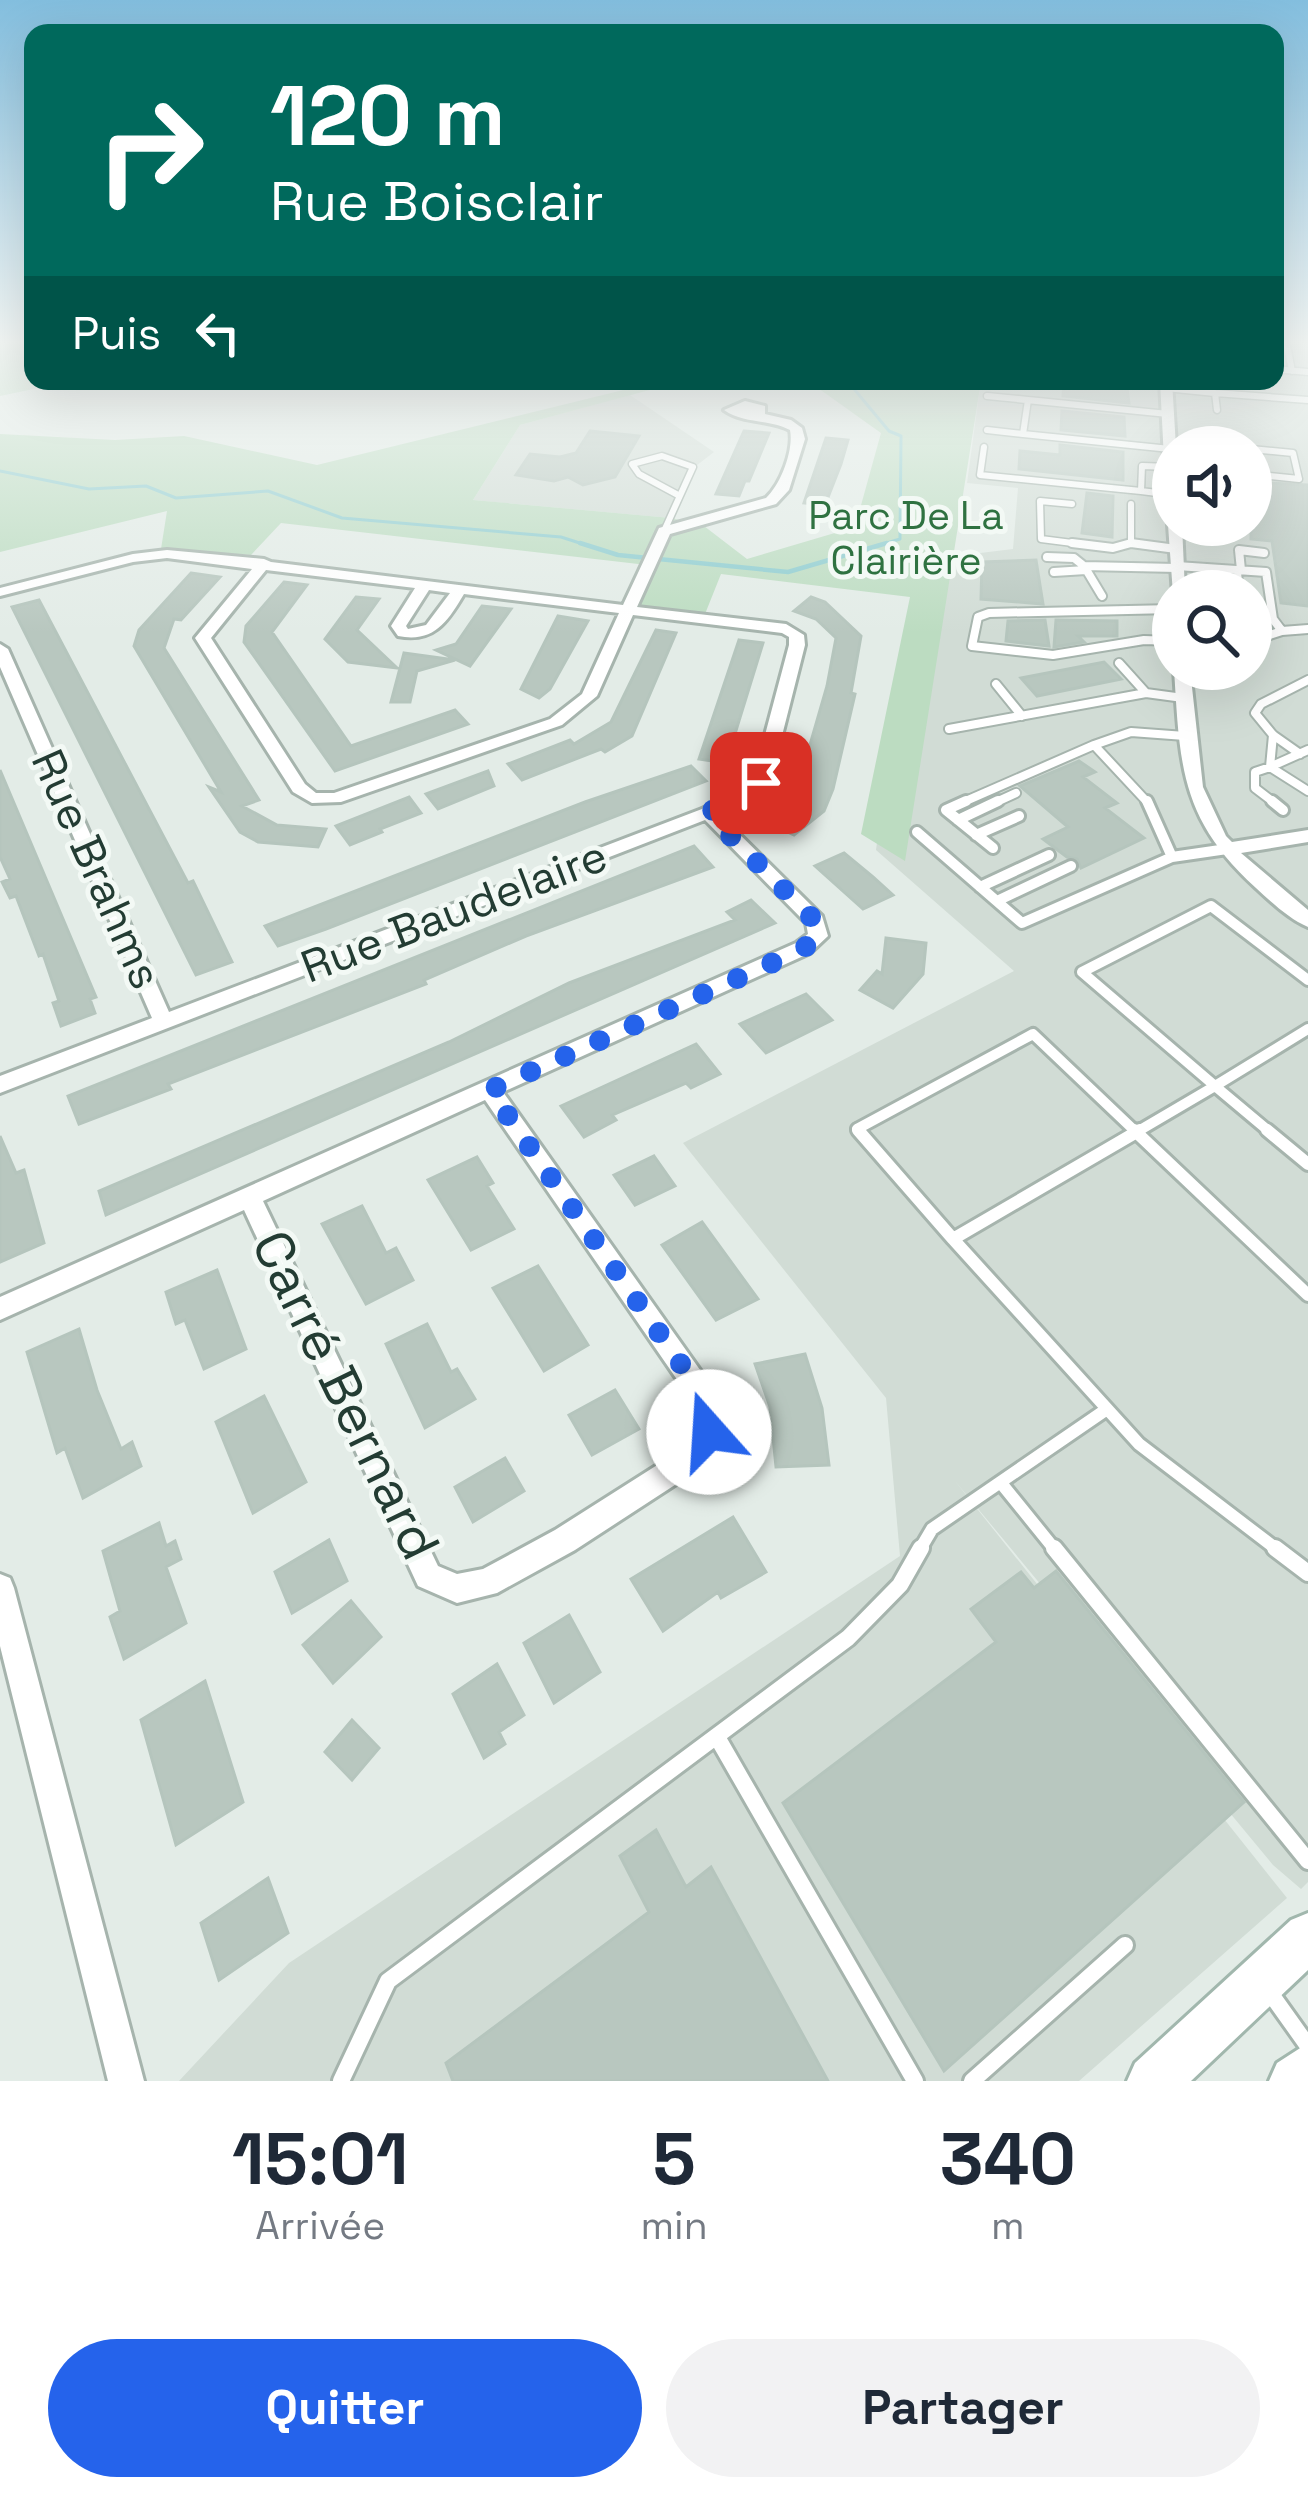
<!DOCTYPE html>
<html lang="fr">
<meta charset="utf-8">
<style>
body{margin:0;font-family:"Space Grotesk",sans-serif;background:#f2f2f3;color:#1f2937;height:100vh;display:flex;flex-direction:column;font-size:45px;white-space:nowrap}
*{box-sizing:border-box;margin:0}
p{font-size:39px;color:#747a83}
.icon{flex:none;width:66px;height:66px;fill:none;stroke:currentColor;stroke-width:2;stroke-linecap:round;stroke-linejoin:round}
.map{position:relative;height:2081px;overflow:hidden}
.panel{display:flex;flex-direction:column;background:#fff;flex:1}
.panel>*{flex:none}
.hud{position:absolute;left:24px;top:24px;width:1260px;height:366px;border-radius:24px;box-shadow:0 12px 48px #0002;background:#00695c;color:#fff;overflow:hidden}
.fabs{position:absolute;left:1152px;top:426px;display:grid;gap:24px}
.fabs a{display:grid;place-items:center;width:120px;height:120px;border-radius:50%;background:#fff;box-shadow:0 12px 48px #0002;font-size:60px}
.pin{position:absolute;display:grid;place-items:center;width:102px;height:102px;color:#fff;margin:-51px;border-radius:24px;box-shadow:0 6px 18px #0006}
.me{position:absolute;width:132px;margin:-66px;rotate:341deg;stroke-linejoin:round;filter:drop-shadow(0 0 9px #0008)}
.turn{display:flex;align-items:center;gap:42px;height:252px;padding:0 48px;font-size:54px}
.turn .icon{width:156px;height:156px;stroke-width:2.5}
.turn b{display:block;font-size:84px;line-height:102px}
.then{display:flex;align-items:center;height:114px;padding:0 48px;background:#0003;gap:24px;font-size:45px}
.eta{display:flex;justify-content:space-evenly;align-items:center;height:204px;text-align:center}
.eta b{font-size:72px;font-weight:700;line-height:84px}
.button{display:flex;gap:24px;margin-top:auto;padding:24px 48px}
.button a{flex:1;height:138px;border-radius:72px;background:#2563eb;color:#fff;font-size:48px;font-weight:700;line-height:138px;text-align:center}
.button a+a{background:#f2f2f3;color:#1f2937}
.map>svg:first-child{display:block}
</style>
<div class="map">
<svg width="1308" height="2081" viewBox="0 0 1308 2081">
<rect width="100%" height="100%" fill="#e3ece7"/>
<path fill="#d1dcd5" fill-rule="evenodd" d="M 1275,341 L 1308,341 L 1308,1882 L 1301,1889 L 1273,1865 L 955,1481 L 1287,1898 L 1079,2081 L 179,2081 L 289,1963 L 900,1556 L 886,1398 L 683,1143 L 1014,971 L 876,850 L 911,597 L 972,554 L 1013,549 L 1018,488 L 967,483 L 981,381 L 1275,381 ZM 1173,447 L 1251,447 L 1251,525 L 1173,525 ZM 1173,591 L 1251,591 L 1251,669 L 1173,669 Z
M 630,395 L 714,452 L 692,469 L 670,518 L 473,500 L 520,425 Z"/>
<path fill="#bcdcc1" d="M 0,341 L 33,341 L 33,381 L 72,381 L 0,396 Z
M 660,381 L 683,381 L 520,425 L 473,500 L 671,518 L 704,526 L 747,559 L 855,527 L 881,433 L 808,381 L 981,381 L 905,861 L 861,834 L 910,597 L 721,574 L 703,619 L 629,609 L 647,565 L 281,523 L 251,555 L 161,549 L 167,511 L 0,552 L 0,434 L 115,440 L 184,436 L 317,465 Z"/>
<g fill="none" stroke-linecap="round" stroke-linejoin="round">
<path stroke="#8dcccf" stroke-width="3" d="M 856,381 L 854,389 L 889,431 L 901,436 L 900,539 L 877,546
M 0,471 L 89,489 L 146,486 L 176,498 L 268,491 L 342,518 L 561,537 L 589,546"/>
<path stroke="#8dcccf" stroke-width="4.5" d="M 580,543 L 618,555 L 788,572 L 887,543"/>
</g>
<path fill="#b8c7bf" stroke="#b5c5bd" stroke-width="3" d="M 1064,381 L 1126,381 L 1129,403 L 1063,396 Z
M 1062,411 L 1124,417 L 1125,436 L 1061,430 Z
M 590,431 L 639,436 L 615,477 L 583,485 L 568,477 L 554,481 L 516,475 L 530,454 L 560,457 L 576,453 Z
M 744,431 L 769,433 L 749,481 L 745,481 L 739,496 L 716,494 Z
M 826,438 L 848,440 L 841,464 L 825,505 L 804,503 Z
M 1060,445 L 1123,452 L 1123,480 L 1019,469 L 1020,451 L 1060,455 Z
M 1251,482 L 1308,485 L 1308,606 L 1281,603 L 1272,541 L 1251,539 Z
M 1087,493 L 1113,496 L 1112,537 L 1082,533 Z
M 1036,560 L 1043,604 L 981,599 L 982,562 Z
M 191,573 L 220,577 L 181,620 L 174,619 L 164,648 L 259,800 L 242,806 L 277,825 L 326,829 L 318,847 L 258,842 L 240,832 L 209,787 L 221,792 L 134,646 L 139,630 Z
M 284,582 L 307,585 L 272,632 L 351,746 L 455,710 L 468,724 L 335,771 L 244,642 L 246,626 Z
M 356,597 L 379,599 L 357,630 L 397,668 L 348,662 L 325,639 Z
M 811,597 L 825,602 L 861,636 L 851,693 L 855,694 L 833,789 L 824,811 L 794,835 L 767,822 L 782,808 L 790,812 L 809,770 L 803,769 L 827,686 L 836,638 L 816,619 L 794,611 Z
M 39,600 L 188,883 L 193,881 L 232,962 L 196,975 L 12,607 Z
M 482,606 L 511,609 L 470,666 L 436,650 L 456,644 Z
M 558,616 L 588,621 L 550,689 L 539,698 L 521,689 Z
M 1045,620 L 1049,646 L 1006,641 L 1008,621 Z
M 1056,620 L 1117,621 L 1117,636 L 1078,636 L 1084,642 L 1054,647 Z
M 656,630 L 676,633 L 632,736 L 605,752 L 601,749 L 522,780 L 508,764 L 570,740 L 574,744 L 611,722 Z
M 739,640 L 763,643 L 726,763 L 699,759 Z
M 404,653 L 455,660 L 417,671 L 410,702 L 391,702 Z
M 1104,662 L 1121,679 L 1037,696 L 1021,678 Z
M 1079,761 L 1095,772 L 1083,777 L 1117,803 L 1105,808 L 1144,838 L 1081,868 L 1077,859 L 1067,857 L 1043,839 L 1068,827 L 1020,786 Z
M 691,766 L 706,781 L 326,929 L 278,946 L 265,926 L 585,802 Z
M 0,770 L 96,997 L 90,999 L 95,1013 L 61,1026 L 53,1003 L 59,1001 L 43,954 L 39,956 L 16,896 L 10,898 L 2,882 L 10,879 L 0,857 Z
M 488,771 L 494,786 L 438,809 L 426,794 Z
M 409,797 L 421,813 L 380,829 L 382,832 L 350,845 L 336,826 Z
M 694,846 L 713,867 L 526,936 L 424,980 L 426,984 L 168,1084 L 171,1089 L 79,1124 L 68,1096 Z
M 844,853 L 873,877 L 893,895 L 863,909 L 815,866 Z
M 751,900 L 775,923 L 106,1215 L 99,1191 L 449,1042 L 569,983 L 735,920 L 727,912 Z
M 886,938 L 926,943 L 923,974 L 893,1008 L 860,990 L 877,971 L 882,974 Z
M 806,994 L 832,1020 L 766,1053 L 740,1024 Z
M 696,1044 L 720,1074 L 691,1088 L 686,1083 L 612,1115 L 616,1120 L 584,1137 L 561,1106 Z
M 0,1136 L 16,1173 L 24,1170 L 44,1243 L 0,1262 Z
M 654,1156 L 675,1186 L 635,1205 L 614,1175 Z
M 477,1157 L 493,1183 L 487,1186 L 514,1229 L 471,1250 L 428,1180 Z
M 362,1206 L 386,1253 L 396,1248 L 413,1280 L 366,1304 L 322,1224 Z
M 702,1222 L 758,1299 L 716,1320 L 662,1245 Z
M 538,1266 L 588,1345 L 544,1371 L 493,1288 Z
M 217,1270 L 246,1349 L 204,1369 L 185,1320 L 176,1324 L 166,1292 Z
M 427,1324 L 451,1372 L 457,1369 L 475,1399 L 425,1428 L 386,1344 Z
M 79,1329 L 97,1390 L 121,1449 L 132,1442 L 141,1466 L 83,1498 L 65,1448 L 57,1453 L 27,1352 Z
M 805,1354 L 822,1408 L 829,1465 L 776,1467 L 770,1407 L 755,1364 Z
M 615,1390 L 639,1429 L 592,1455 L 569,1415 Z
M 264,1396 L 306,1482 L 253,1513 L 216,1422 Z
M 505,1458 L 524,1491 L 473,1522 L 455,1487 Z
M 733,1517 L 766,1572 L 721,1598 L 718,1592 L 663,1631 L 631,1579 Z
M 159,1523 L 166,1546 L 175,1541 L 181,1559 L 166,1567 L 186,1623 L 124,1659 L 110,1617 L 120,1611 L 103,1551 Z
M 329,1540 L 347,1581 L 292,1613 L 275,1572 Z
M 1056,1571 L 1244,1802 L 944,2071 L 783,1803 L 996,1642 L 971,1609 L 1021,1572 L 1034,1588 Z
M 351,1601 L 381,1637 L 333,1683 L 303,1645 Z
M 569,1615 L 600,1672 L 554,1703 L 524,1643 Z
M 497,1664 L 524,1715 L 499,1732 L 505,1744 L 484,1758 L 453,1694 Z
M 205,1681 L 243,1802 L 176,1845 L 141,1720 Z
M 352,1720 L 379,1748 L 352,1780 L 325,1752 Z
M 656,1830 L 686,1887 L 711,1867 L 828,2081 L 453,2081 L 446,2063 L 649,1912 L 620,1856 Z
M 268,1878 L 288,1933 L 219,1980 L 201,1923 Z"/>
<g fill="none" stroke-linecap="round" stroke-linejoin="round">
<g stroke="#a6b4ad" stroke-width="9">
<path id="lane-far4" d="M 1286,341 L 1292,371
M 1275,369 L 1308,372
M 1166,388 L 1215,393 L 1217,410
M 1215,393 L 1308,400
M 987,396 L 1168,414
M 1028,400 L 1023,434 L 1170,449
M 987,430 L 1023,434
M 984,447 L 980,475 L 1141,491
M 1222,447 L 1230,447
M 1251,449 L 1293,453 L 1299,479 L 1251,474
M 1171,467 L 1142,466 L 1141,491 L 1173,495
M 1072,504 L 1040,501 L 1041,539 L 1096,546
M 1131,504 L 1131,543 L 1153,546
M 664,531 L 693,467 L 662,456 L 632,464 L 639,474 L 678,495
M 1120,546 L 1131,543"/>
</g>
<g stroke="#a6b4ad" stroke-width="12">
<path id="lane-far3" d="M 1072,543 L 1113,548 L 1131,543
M 1131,543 L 1176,549
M 1047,557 L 1074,558 L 1084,566
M 1177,566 L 1266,572 L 1273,619 L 1282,631 L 1251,641
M 1241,570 L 1239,550 L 1264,553
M 1054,572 L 1086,570
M 1237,573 L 1239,591
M 1102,596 L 1084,566 L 1177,568
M 1173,609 L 989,613 L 978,617 L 972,646 L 1053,655 L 1144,640 L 1173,641
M 1282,631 L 1308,629
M 1119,663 L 1146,693 L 1183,698
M 996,684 L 1022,716
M 949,729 L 1146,693
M 1273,735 L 1270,767 L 1308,750
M 1300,754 L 1273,735 L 1255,713 L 1261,704 L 1308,680
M 959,804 L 1094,745
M 992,804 L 1016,793
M 1149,804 L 1094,745 L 1131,732 L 1185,736
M 1276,804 L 1255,788 L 1255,772 L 1270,767 L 1308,791"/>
</g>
<g stroke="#a6b4ad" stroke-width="16">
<path id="lane-far2" d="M 966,801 L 946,810 L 993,848
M 1147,801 L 1172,857 L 1227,849
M 1272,801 L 1283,810
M 958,820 L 998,801
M 917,832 L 1022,923 L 1172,857
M 976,835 L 1019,816
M 980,887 L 1049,855
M 997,901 L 1071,866
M 860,1133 L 857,1129 L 1033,1034 L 1137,1133
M 1135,1133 L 1215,1086 L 1082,972 L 1211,906 L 1308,980
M 1271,1133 L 1215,1086 L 1308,1029"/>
</g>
<g stroke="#a6b4ad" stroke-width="18">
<path id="lane-far1" d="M 858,1130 L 953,1239
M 1134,1130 L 1308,1295
M 1140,1130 L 953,1239 L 1139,1444 L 1279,1551
M 1267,1130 L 1308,1164
M 1001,1483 L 1056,1551
M 919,1551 L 932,1529 L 1107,1409"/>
</g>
<g stroke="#a6b4ad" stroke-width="22">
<path id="lane" d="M 1054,1548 L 1308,1861
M 1275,1548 L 1308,1573
M 717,1737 L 915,2081
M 1268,1990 L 1308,2046
M 341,2081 L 388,1981 L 848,1638 L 900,1585 L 921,1548
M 972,2081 L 1125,1945"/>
</g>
<g stroke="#a6b4ad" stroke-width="6">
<path id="street" d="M 1160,381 L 1172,381 L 1176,447 L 1173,447 L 1173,503 L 1166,499 Z
M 745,401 L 765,406 L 765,414 L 791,420 L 802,428 L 805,439 L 789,490 L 776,504 L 670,534 L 637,607 L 786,624 L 804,635 L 805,645 L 770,783 L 719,814 L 822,916 L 828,936 L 810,953 L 503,1092 L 710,1384 L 722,1432 L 704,1466 L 575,1550 L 497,1593 L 457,1603 L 418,1586 L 244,1210 L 0,1320 L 0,1297 L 796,943 L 808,934 L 806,923 L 705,820 L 0,1093 L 0,1076 L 152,1018 L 0,667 L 0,644 L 8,649 L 169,1012 L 702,809 L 753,780 L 789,645 L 789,637 L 782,633 L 633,615 L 597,696 L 562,725 L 341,802 L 312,803 L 293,792 L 195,638 L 252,569 L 167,558 L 133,562 L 0,596 L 0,588 L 133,554 L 167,550 L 264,559 L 271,562 L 623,605 L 659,528 L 766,498 C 781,484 794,450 790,430 C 769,419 744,424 724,410 ZM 266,570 L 415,588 L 391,626 L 398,636 C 433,643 447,623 464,594 L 619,613 L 582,694 L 550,719 L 334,793 L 316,793 L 305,784 L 211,638 ZM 429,590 L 450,593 L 426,625 L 408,629 L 406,626 ZM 485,1100 L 689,1397 L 695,1430 L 684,1448 L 555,1530 L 483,1569 L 457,1574 L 438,1566 L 263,1201 Z
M 1173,521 L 1173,525 L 1182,525 L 1185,591 L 1173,591 L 1173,594 L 1168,525 Z
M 1174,669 L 1190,669 L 1203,787 L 1226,836 L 1232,842 L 1308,830 L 1308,842 L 1241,853 L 1308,910 L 1308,927 C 1289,919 1271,902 1256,888 C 1180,819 1180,765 1174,669 Z
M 0,1574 L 10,1578 L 14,1588 L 144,2081 L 108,2081 L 0,1646 Z"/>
</g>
<g stroke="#a1b7ad" stroke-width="6">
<path id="secondary" d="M 1308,1913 L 1308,1970 L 1191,2081 L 1127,2081 L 1135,2063 L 1291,1920 Z
M 1308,2043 L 1308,2081 L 1269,2081 L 1277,2063 Z"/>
</g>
<use href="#lane-far4" stroke="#fff" stroke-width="6"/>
<use href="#lane-far3" stroke="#fff" stroke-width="8"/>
<use href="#lane-far2" stroke="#fff" stroke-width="10"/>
<use href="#lane-far1" stroke="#fff" stroke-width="12"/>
<use href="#lane" stroke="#fff" stroke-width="16"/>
<use href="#street" fill="#fff" fill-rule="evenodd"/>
<use href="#secondary" fill="#fff" fill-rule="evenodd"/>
</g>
<linearGradient id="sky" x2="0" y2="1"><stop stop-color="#83bede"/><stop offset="0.54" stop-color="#f2f6f4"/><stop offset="1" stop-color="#f2f6f4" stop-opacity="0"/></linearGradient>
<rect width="1308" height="633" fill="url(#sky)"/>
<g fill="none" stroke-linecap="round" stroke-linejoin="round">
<path stroke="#2563eb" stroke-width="21" stroke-dasharray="0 37.8" d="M 709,1432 L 701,1393 L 490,1090 L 803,949 L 818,936 L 815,921 L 708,813 L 761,783"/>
</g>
<g text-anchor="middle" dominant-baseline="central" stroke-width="10" stroke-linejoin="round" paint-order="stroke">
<g font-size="39" fill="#2f7241" stroke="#f3f9f5">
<text x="906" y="515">Parc De La<tspan x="906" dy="45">Clairière</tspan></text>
</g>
<g font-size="45" fill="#233c33" stroke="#f3f9f5">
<text transform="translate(97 869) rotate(66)">Rue Brahms</text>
<text transform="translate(454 911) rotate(-21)">Rue Baudelaire</text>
</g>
<g font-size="54" fill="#233c33" stroke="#f3f9f5">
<text transform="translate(346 1395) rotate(64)">Carré Bernard</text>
</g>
</g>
</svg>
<div class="fabs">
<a><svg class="icon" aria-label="sound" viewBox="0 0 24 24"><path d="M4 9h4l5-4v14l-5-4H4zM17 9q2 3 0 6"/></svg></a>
<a><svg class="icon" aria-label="search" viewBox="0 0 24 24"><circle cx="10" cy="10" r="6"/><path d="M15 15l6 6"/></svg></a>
</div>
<div class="pin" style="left:761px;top:783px;background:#d93025"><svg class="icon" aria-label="arrive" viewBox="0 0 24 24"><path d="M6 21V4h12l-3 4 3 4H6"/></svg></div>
<svg class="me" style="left:709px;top:1432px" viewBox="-20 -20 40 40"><circle r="19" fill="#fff"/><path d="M0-13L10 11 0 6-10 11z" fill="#2563eb"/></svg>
<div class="hud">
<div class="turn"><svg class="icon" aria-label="right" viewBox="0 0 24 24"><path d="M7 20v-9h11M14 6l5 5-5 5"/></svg><div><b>120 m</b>Rue Boisclair</div></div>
<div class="then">Puis<svg class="icon" aria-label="left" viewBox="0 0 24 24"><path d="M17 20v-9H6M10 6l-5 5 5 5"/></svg></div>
</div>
</div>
<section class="panel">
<div class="eta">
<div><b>15:01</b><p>Arrivée</p></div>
<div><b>5</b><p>min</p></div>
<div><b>340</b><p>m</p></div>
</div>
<div class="button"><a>Quitter</a><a>Partager</a></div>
</section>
